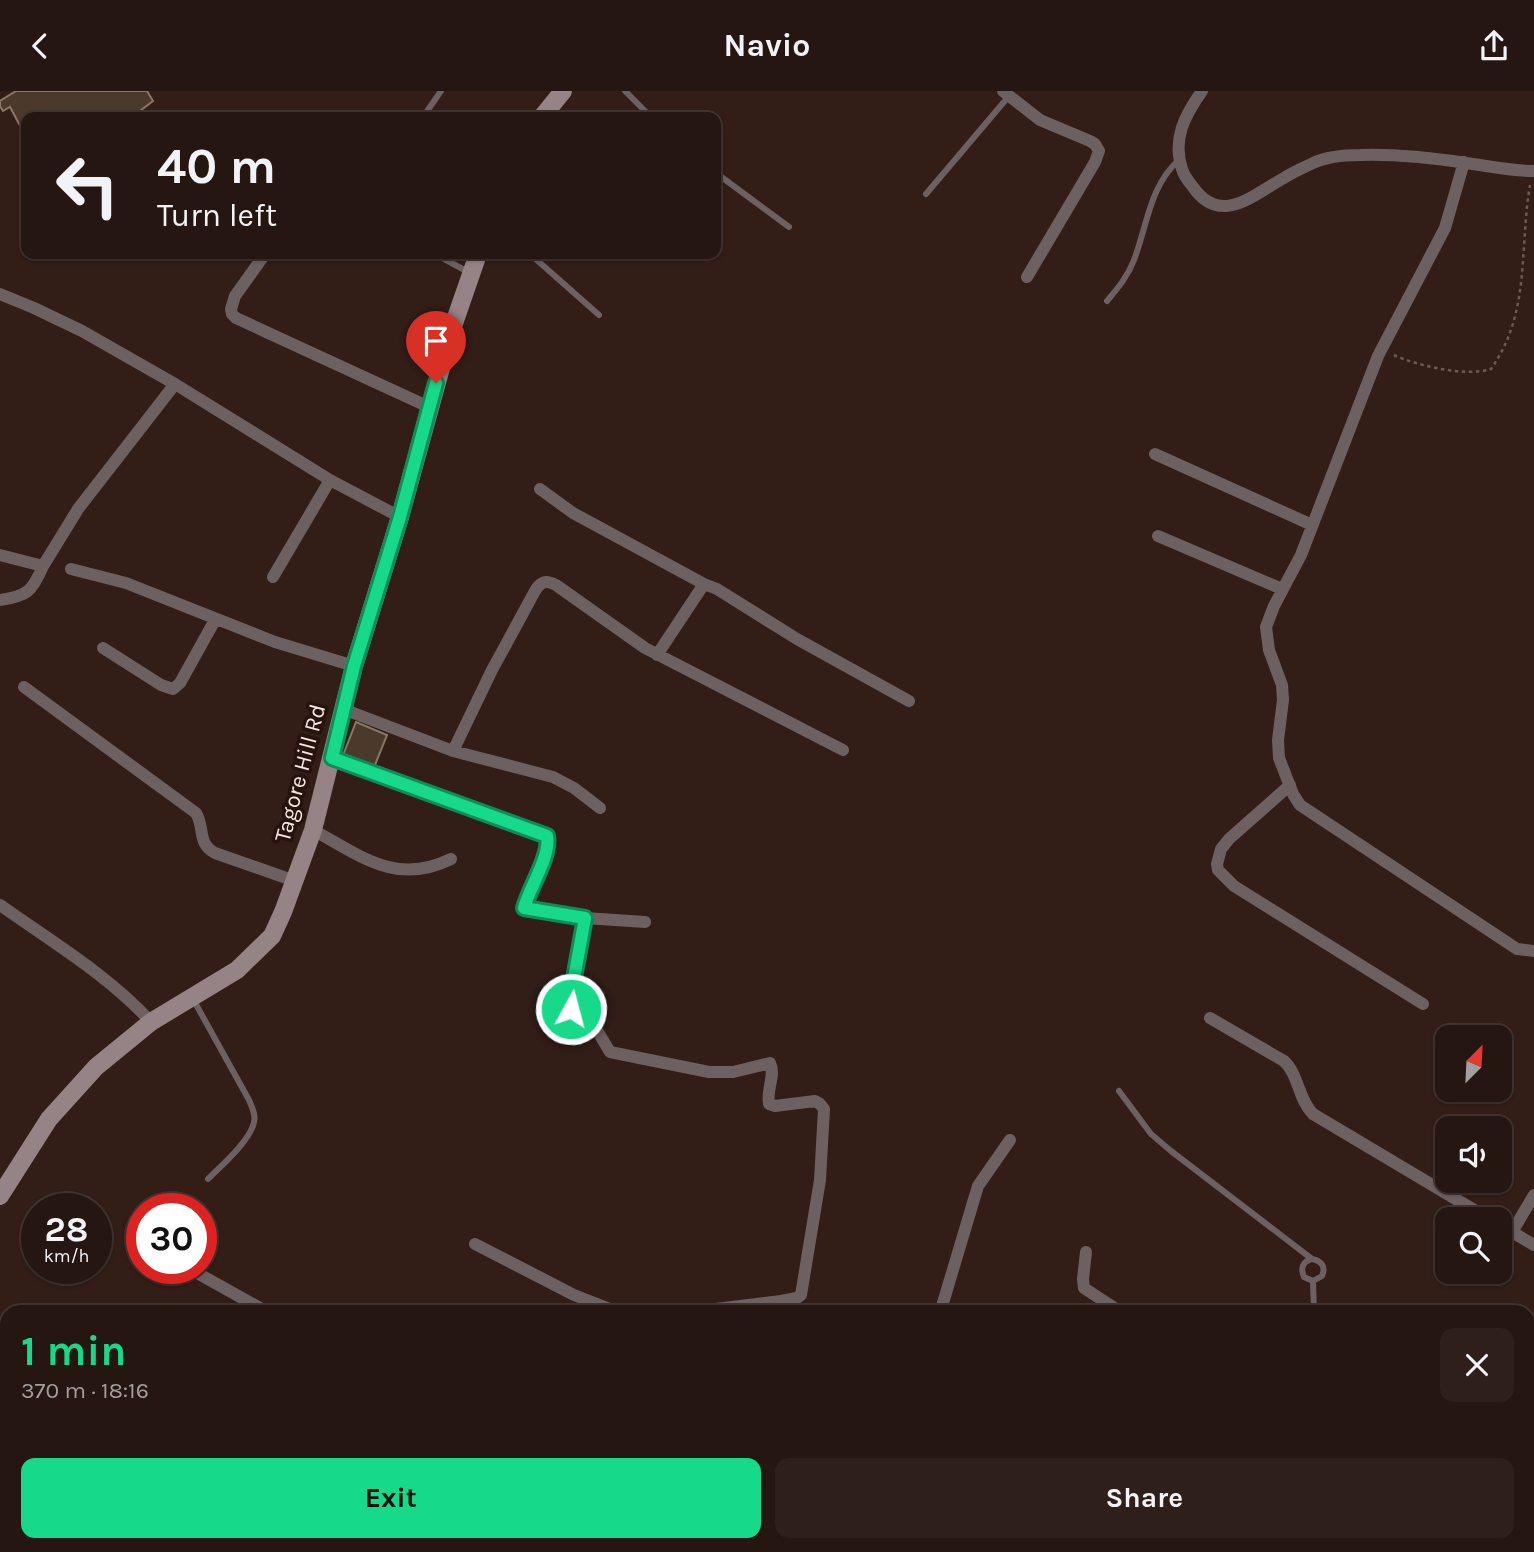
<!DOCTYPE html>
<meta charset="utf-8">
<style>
body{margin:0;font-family:Karla,sans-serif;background:#2e1f1a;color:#f1f3f6;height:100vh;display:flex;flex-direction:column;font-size:26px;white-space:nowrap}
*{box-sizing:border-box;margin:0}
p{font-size:23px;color:#a49f9f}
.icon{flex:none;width:38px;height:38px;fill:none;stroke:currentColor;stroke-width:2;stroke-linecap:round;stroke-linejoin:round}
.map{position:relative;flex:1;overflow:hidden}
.details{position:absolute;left:0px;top:1214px;width:1535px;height:247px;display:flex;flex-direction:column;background:#261611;border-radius:21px 21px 0 0;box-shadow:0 2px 5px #0004,0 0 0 2px #423531}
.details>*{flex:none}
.top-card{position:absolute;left:21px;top:21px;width:700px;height:147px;border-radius:14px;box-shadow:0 2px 5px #0004,0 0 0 2px #423531;background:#261611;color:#f1f3f6;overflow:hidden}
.needle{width:46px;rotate:24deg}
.fabs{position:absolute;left:1435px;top:934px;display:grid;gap:14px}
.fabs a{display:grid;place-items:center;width:77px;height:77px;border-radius:14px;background:#261611;box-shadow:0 2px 5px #0004,0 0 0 2px #423531;font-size:35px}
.speed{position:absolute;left:21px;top:1102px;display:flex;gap:14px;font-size:35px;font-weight:700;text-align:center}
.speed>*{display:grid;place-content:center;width:91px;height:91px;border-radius:50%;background:#261611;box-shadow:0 2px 5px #0004,0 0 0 2px #423531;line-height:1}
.speed small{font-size:18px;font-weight:400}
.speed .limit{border:10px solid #d22;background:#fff;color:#111}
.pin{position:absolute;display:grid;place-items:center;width:60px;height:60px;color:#fff;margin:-72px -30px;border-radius:50% 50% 50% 0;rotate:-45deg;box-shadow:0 0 7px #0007}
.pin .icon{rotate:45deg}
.me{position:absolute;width:77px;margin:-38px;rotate:7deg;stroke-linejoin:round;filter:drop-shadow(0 0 5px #0008)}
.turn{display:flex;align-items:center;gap:24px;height:147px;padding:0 21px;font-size:32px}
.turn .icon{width:91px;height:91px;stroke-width:2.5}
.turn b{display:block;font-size:49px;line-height:60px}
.round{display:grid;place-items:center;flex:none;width:74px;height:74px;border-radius:14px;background:#2e1f1a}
.overview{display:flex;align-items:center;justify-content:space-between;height:119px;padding:0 21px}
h1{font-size:42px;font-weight:700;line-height:52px;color:#16d989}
.action{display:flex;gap:14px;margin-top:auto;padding:14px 21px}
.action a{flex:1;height:80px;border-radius:14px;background:#16d989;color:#111;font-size:28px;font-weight:700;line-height:80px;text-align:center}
.action a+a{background:#2e1f1a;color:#f1f3f6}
header{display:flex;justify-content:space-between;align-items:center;height:91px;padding:0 21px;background:#261611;font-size:32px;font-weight:700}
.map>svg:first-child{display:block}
</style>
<header><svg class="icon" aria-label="back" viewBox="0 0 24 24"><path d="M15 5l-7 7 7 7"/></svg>Navio<svg class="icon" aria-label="share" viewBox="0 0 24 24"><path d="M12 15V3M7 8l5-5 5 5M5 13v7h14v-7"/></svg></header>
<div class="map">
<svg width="1534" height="1461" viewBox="0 0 1534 1461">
<rect width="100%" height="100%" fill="#321d17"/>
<path fill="#4b392b" stroke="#8a7666" stroke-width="2" d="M 16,0 L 147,0 L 153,10 L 132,26 L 109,26 L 106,21 L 100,26 L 26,26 L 26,46 L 10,16 L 3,20 L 0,15 L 0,10 Z
M 356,631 L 387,644 L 373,679 L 342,667 Z"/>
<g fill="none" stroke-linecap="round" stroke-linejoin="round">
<path stroke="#6d5a55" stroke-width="2.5" stroke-dasharray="3.5 3.5" stroke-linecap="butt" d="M 1394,264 C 1418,275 1466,286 1491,278 C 1531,221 1519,158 1530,94"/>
<path stroke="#6d6061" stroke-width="6" d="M 625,0 L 651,26
M 423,26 L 441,0
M 716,82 L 789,136
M 926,103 L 1009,5
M 435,163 L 470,182
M 530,163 L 599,224
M 1107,210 C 1118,197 1128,185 1134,169 C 1147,135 1150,94 1179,69
M 193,908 L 249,1009 C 252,1016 256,1024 254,1031 C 251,1049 221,1075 208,1088
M 1119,1000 L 1151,1043 L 1171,1060 L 1312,1168 C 1322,1170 1326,1176 1322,1185 L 1313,1190
M 1312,1168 C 1303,1170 1300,1177 1304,1186 L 1313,1190
M 1313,1190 L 1314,1222"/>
<path stroke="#6d6061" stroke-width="12" d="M 1003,0 L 1040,29 L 1090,50 L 1095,53 L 1099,60 L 1095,71 L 1027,186
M 1202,0 C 1185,24 1172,48 1182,78 C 1184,85 1188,90 1193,96 C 1221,136 1254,103 1284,87 C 1293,81 1303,77 1313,72 C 1326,66 1345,64 1360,64 C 1393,63 1433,67 1466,72 C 1489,75 1510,80 1534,80
M 1464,71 L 1445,137 L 1378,265 L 1301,464 L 1274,515 L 1266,536 L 1269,559 L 1282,594 L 1283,609 L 1278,649 L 1279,667 L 1293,703 L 1300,714 L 1517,858 L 1534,860
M 265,163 L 235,205 L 231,218 L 232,223 L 236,227 L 429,316
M 0,203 L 34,217 L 82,240 L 175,293 L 330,389 L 400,426
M 1155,363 L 1312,434
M 540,398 L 573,422 L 704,493
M 1158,445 L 1282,498
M 0,464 L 43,475 L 78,418 L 175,293
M 71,478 L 126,492 L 275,551 L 354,575
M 273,486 L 330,389
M 0,509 C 27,505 32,501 43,475
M 103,557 L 161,594 L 173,598 L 180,592 L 215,529
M 657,564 L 704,493 L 717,498 L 797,548 L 909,610
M 24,596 L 196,722 C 205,737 197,753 215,762 L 295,790
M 343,618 L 453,660 L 553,686 L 574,697 L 600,717
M 453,660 L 492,579 L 535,500 C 541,490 546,489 556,494 L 645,557 L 843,659
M 332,667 L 547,745 C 551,762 530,798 524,815 L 526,819 L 585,827 L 645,831
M 1290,694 L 1229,748 L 1221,758 L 1217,773 L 1218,779 L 1234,795 L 1423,913
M 313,739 C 361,765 396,795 451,768
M 0,814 C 52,851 108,884 151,931
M 585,827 L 570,916 L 595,936 L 610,961 L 709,981 L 733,981 L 770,972 C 776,983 766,1000 769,1013 L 775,1015 L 815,1010 L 820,1013 L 824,1018 L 820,1089 L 801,1204 L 797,1207 L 781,1210 L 683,1222
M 1210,927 L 1284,970 C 1299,984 1298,1008 1313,1023 L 1491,1129
M 1500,1134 L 1534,1154
M 1512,1141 L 1534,1104
M 475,1153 L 574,1204 L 620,1222
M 1086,1161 L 1083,1188 L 1084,1197 L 1122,1222
M 190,1178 L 269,1222
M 940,1222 L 978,1095 L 1010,1049
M 0,1239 L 7,1244
M 1532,1427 L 1534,1423
M 478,1454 L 492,1461
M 1134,1454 L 1136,1461
M 1456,1454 L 1466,1461
M 186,1461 L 191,1454
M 327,1461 L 330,1454
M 947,1461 L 953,1454"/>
<path stroke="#968385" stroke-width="18" d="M 542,26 L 563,0
M 0,1105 L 49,1028 L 96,976 L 151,931 L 237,879 L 272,845 L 283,821 L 313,739 L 354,575 L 400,426 L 450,244 L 478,163"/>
</g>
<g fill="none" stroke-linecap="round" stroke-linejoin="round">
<g stroke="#0e8d59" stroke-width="18">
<path id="route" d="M 436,292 L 400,426 L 354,575 L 332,667 L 547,745 C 551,765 529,797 524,817 L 585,827 L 570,909 L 571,918"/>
</g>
<use href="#route" stroke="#16d989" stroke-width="12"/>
</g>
<g text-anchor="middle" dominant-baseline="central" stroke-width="7" stroke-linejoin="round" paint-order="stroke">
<g font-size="23" fill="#f5e6e2" stroke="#27130e">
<text transform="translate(300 682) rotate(-75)">Tagore Hill Rd</text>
</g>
</g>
</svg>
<div class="fabs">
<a><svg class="needle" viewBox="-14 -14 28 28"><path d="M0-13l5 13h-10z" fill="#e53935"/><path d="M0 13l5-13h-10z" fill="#a49f9f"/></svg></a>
<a><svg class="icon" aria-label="sound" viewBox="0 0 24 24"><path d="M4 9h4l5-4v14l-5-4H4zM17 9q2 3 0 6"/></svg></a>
<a><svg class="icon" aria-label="search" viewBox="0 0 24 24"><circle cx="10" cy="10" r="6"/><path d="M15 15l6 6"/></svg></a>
</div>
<div class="speed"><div>28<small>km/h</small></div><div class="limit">30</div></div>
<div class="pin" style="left:436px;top:292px;background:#d93025"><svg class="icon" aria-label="arrive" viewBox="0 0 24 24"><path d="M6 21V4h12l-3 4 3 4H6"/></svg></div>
<svg class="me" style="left:571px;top:918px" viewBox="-20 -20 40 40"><circle r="17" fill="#16d989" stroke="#fff" stroke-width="3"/><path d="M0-11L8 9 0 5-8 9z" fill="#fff"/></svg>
<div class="top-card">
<div class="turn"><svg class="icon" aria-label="left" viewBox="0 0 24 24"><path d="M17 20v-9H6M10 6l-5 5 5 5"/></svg><div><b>40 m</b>Turn left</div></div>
</div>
<section class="details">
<div class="overview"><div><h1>1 min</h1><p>370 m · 18:16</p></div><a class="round"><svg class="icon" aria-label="close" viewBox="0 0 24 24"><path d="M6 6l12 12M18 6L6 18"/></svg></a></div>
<div class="action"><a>Exit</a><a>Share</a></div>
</section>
</div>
